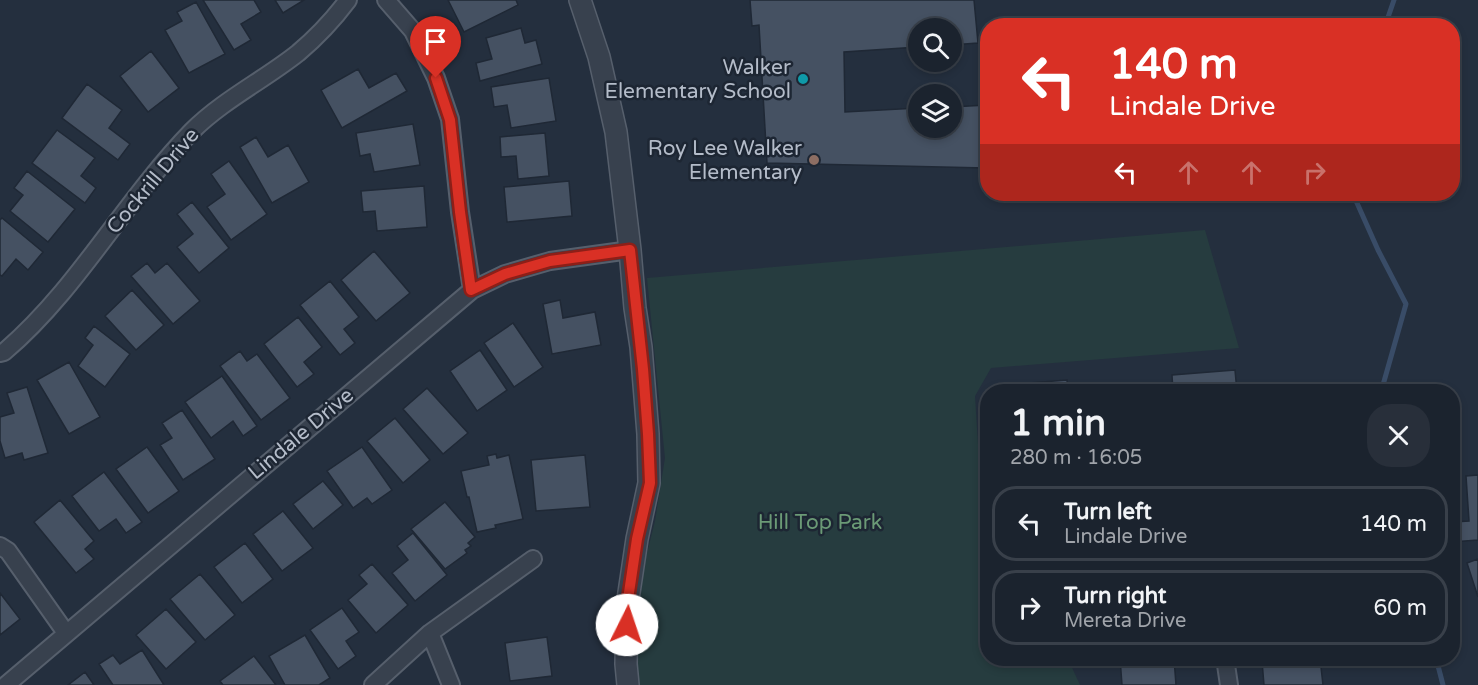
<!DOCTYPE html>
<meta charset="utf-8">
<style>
body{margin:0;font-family:"Varela Round",sans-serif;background:#282f3a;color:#f1f3f6;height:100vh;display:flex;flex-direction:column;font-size:22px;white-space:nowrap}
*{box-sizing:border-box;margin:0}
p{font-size:20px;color:#a0a4aa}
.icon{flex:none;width:33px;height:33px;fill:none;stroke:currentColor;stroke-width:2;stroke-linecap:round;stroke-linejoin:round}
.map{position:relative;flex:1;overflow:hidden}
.details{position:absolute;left:980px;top:384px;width:480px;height:282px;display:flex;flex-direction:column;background:#1b232e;border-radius:24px;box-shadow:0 3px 9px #0003,0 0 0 2px #39404a}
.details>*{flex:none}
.hud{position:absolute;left:980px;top:18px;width:480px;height:183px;border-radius:24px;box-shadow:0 3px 9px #0003,0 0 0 2px #39404a;background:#d93025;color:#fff;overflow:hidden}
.tools{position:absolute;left:908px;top:18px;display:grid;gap:12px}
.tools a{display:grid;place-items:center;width:54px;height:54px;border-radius:50%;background:#1b232e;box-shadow:0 3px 9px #0003,0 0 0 2px #39404a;font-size:30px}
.pin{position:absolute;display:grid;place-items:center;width:51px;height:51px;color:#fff;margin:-62px -26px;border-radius:50% 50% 50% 0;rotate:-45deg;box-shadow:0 0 6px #0007}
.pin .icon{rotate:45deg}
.me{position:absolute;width:66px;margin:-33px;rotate:4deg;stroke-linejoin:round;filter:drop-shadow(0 0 4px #0008)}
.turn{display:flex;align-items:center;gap:21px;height:126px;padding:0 30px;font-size:27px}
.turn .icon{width:78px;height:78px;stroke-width:2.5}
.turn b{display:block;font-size:42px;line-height:51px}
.lanes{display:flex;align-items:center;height:57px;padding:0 30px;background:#0003;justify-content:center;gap:30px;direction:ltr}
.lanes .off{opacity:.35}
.round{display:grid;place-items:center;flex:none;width:63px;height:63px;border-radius:24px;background:#282f3a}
.headline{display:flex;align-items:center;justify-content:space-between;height:102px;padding:0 30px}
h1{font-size:36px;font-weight:700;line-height:45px}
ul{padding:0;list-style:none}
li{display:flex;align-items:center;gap:18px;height:75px;margin:0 12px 9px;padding:0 18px;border:3px solid #39404a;border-radius:24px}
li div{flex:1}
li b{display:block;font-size:22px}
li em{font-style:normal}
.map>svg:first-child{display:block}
</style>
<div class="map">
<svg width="1478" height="685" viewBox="0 0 1478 685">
<rect width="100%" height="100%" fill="#242f3e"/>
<path fill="#263c3f" d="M 1205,230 L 1239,348 L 991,368 L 975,396 L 983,524 L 987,524 L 987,658 L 1068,659 L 1080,685 L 638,685 L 635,632 L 639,585 L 655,521 L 665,458 L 647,278 Z"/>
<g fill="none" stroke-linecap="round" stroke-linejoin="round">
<path stroke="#394c67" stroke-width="5" d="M 1385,26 L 1394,0
M 1353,194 L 1378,250 L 1406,304 L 1381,392
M 1436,658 L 1443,685"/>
</g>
<path fill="#455162" stroke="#1f2835" stroke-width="1.5" d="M 203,0 L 254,0 L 261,12 L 241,24 L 251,40 L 234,50 Z
M 275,0 L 304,0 L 283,13 Z
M 448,0 L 516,0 L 518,5 L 464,32 Z
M 750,0 L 974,0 L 978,43 L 951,45 L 951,28 L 918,28 L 918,47 L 844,52 L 845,112 L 918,108 L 918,128 L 951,128 L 951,107 L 987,105 L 986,168 L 767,163 L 759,25 L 752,26 Z
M 196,2 L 225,54 L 189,73 L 165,30 L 182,21 L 177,12 Z
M 521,28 L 525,43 L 536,40 L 542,64 L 480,81 L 476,63 L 492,59 L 486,38 Z
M 151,51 L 179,88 L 148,112 L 120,76 Z
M 358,69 L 369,88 L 396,73 L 407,91 L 342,128 L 321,90 Z
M 549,78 L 556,121 L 511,128 L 507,105 L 494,107 L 491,87 Z
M 87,84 L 122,110 L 109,128 L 130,144 L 118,160 L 62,118 Z
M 413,124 L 420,165 L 374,172 L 370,154 L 360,156 L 356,133 Z
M 57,130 L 95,158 L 81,176 L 96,188 L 85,203 L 32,163 Z
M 545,133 L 549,176 L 518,179 L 516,156 L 501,157 L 500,137 Z
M 256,137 L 268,157 L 288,145 L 309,182 L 272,203 L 240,147 Z
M 229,161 L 267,214 L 231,240 L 207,207 L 225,194 L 211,174 Z
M 27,171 L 75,209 L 48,242 L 10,211 L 23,195 L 14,188 Z
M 569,181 L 572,216 L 507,222 L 504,187 Z
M 424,186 L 427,227 L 377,231 L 375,211 L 363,212 L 361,191 Z
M 192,202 L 229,248 L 199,273 L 177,247 L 193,234 L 177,214 Z
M 2,218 L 43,252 L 28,270 L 16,259 L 2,276 L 0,275 L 0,220 Z
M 374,251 L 410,293 L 376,321 L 341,280 Z
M 147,263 L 155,273 L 167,263 L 200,301 L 173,324 L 131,276 Z
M 330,281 L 359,317 L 344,329 L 355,343 L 340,355 L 300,305 Z
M 132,290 L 164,325 L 136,350 L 105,316 Z
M 560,300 L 563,318 L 595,312 L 601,345 L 552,354 L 543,304 Z
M 298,317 L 322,347 L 304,362 L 314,374 L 297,387 L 264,344 Z
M 513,323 L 543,367 L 514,387 L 484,343 Z
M 94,326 L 130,354 L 105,387 L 78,366 L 93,345 L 85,338 Z
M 480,350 L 507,390 L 477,411 L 450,371 Z
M 240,351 L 247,361 L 257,354 L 290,398 L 261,420 L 220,366 Z
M 69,362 L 100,417 L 69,434 L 37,380 Z
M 1235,370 L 1237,392 L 1173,392 L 1172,375 Z
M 222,376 L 257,426 L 243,436 L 233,421 L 211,438 L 185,402 Z
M 1067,380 L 1068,392 L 1018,392 L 1017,384 Z
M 27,387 L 48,453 L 24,460 L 22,453 L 5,458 L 0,441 L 0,417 L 14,413 L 7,393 Z
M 427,388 L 468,433 L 443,454 L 403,409 Z
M 182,410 L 215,459 L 183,480 L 160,445 L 172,438 L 162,423 Z
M 395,418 L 430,460 L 403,483 L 367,441 Z
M 147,447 L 179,491 L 148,513 L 116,469 Z
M 362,447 L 392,490 L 372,504 L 367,498 L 353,508 L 327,471 Z
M 496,454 L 497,458 L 509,455 L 523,519 L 495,525 L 496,528 L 477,532 L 469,497 L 467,497 L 461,471 L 489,465 L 487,456 Z
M 585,455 L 590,507 L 536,511 L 531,460 Z
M 104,472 L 142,522 L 126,533 L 116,519 L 99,531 L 72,496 Z
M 1478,475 L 1478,540 L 1452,542 L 1452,522 L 1469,521 L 1466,476 Z
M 323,481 L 343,505 L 313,529 L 293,504 Z
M 60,500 L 94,541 L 85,549 L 94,559 L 76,573 L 34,522 Z
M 445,502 L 475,537 L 468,543 L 471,546 L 465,550 L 467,553 L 445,569 L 411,529 Z
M 283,511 L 313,548 L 282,571 L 253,534 Z
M 413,533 L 447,575 L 415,601 L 392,573 L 408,560 L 397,546 Z
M 245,543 L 273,579 L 242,603 L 214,567 Z
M 1478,559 L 1478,597 L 1467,563 Z
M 372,564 L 408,605 L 376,633 L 348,600 L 367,584 L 359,575 Z
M 200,574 L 235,615 L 205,640 L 170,599 Z
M 0,593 L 20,619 L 0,635 Z
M 342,608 L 359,632 L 346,641 L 356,656 L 338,669 L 310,630 Z
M 166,609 L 196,642 L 166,669 L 136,635 Z
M 305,635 L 330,678 L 319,685 L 285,685 L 269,656 Z
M 547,637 L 552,676 L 510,681 L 505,643 Z
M 142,650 L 164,685 L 113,685 L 99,664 L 113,655 L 120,664 Z
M 254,656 L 276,685 L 223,685 L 220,681 Z
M 1120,658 L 1174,658 L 1176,685 L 1122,685 Z
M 1282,658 L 1320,658 L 1323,685 L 1264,685 L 1262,661 Z
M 85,672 L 94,685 L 68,685 Z"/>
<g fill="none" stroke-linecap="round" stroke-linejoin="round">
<g stroke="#565f6c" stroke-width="20">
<path id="minor" d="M 386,0 L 413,31 L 436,78 L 450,119 L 460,212 L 472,290
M 0,353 L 4,352 C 78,289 124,201 192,131 C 223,100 264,80 298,53 C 317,37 333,20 348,0
M 0,546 L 8,551 L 66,633
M 430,633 L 451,685
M 1225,658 L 1229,685
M 6,685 L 472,290 L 505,274 L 550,261 L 630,250
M 373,685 L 430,633 L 533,559"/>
</g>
<g stroke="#565f6c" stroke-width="24">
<path id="tertiary" d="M 580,0 L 599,57 L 616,132 L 630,250 L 635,308 L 641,347 L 648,434 L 649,483 L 637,539 L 627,606 L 626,664 L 628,685"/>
</g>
<use href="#minor" stroke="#38414e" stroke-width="16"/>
<use href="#tertiary" stroke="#38414e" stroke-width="21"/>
</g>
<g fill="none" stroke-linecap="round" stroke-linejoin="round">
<g stroke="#8d1f18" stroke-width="15">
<path id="route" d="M 436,78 L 450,120 L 460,212 L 471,290 L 505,274 L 550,261 L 630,250 L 643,369 L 648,434 L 650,483 L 637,539 L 627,606 L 627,625"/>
</g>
<use href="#route" stroke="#d93025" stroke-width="10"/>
</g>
<circle fill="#0f9aa8" stroke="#1d2633" stroke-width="2" cx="803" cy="79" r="6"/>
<circle fill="#8d6e63" stroke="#1d2633" stroke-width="2" cx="814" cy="160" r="6"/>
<g text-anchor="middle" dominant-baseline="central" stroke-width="5" stroke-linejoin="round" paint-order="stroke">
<g font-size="21" fill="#b4bcc9" stroke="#1d2633" text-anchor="end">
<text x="791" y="67">Walker<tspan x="791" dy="24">Elementary School</tspan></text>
<text x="802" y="148">Roy Lee Walker<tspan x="802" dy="24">Elementary</tspan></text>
</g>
<g font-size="21" fill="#b4bcc9" stroke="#1d2633">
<text transform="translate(153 181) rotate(-50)">Cockrill Drive</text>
<text transform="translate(301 434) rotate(-40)">Lindale Drive</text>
</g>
<g font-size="21" fill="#6b9a76" stroke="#1d2633">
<text x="820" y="522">Hill Top Park</text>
</g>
</g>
</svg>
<div class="tools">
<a><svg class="icon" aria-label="search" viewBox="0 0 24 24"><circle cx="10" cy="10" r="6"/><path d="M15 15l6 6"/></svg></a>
<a><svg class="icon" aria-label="layers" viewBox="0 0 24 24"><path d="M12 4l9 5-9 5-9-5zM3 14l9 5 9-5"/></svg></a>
</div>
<div class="pin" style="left:436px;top:78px;background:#d93025"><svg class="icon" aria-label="arrive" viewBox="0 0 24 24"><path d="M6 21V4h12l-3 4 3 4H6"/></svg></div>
<svg class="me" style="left:627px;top:625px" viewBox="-20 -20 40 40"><circle r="19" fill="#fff"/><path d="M0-13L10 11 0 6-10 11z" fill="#d93025"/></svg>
<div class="hud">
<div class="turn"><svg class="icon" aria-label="left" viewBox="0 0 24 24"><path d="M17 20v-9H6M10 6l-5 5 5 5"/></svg><div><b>140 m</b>Lindale Drive</div></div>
<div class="lanes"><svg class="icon" aria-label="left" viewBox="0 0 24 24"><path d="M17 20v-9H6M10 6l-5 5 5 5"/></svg><svg class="icon off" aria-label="ahead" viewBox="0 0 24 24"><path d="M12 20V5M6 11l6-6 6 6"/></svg><svg class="icon off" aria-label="ahead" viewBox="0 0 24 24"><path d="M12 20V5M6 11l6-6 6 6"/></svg><svg class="icon off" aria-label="right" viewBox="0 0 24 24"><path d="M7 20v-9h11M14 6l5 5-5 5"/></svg></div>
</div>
<section class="details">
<div class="headline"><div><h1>1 min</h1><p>280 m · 16:05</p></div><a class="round"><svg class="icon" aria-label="close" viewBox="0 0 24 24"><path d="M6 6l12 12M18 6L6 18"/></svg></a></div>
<ul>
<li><svg class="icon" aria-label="left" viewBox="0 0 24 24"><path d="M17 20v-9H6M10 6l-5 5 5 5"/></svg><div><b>Turn left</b><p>Lindale Drive</p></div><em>140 m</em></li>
<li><svg class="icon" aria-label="right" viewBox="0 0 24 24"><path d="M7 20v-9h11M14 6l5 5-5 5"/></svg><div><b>Turn right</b><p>Mereta Drive</p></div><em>60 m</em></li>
</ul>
</section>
</div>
